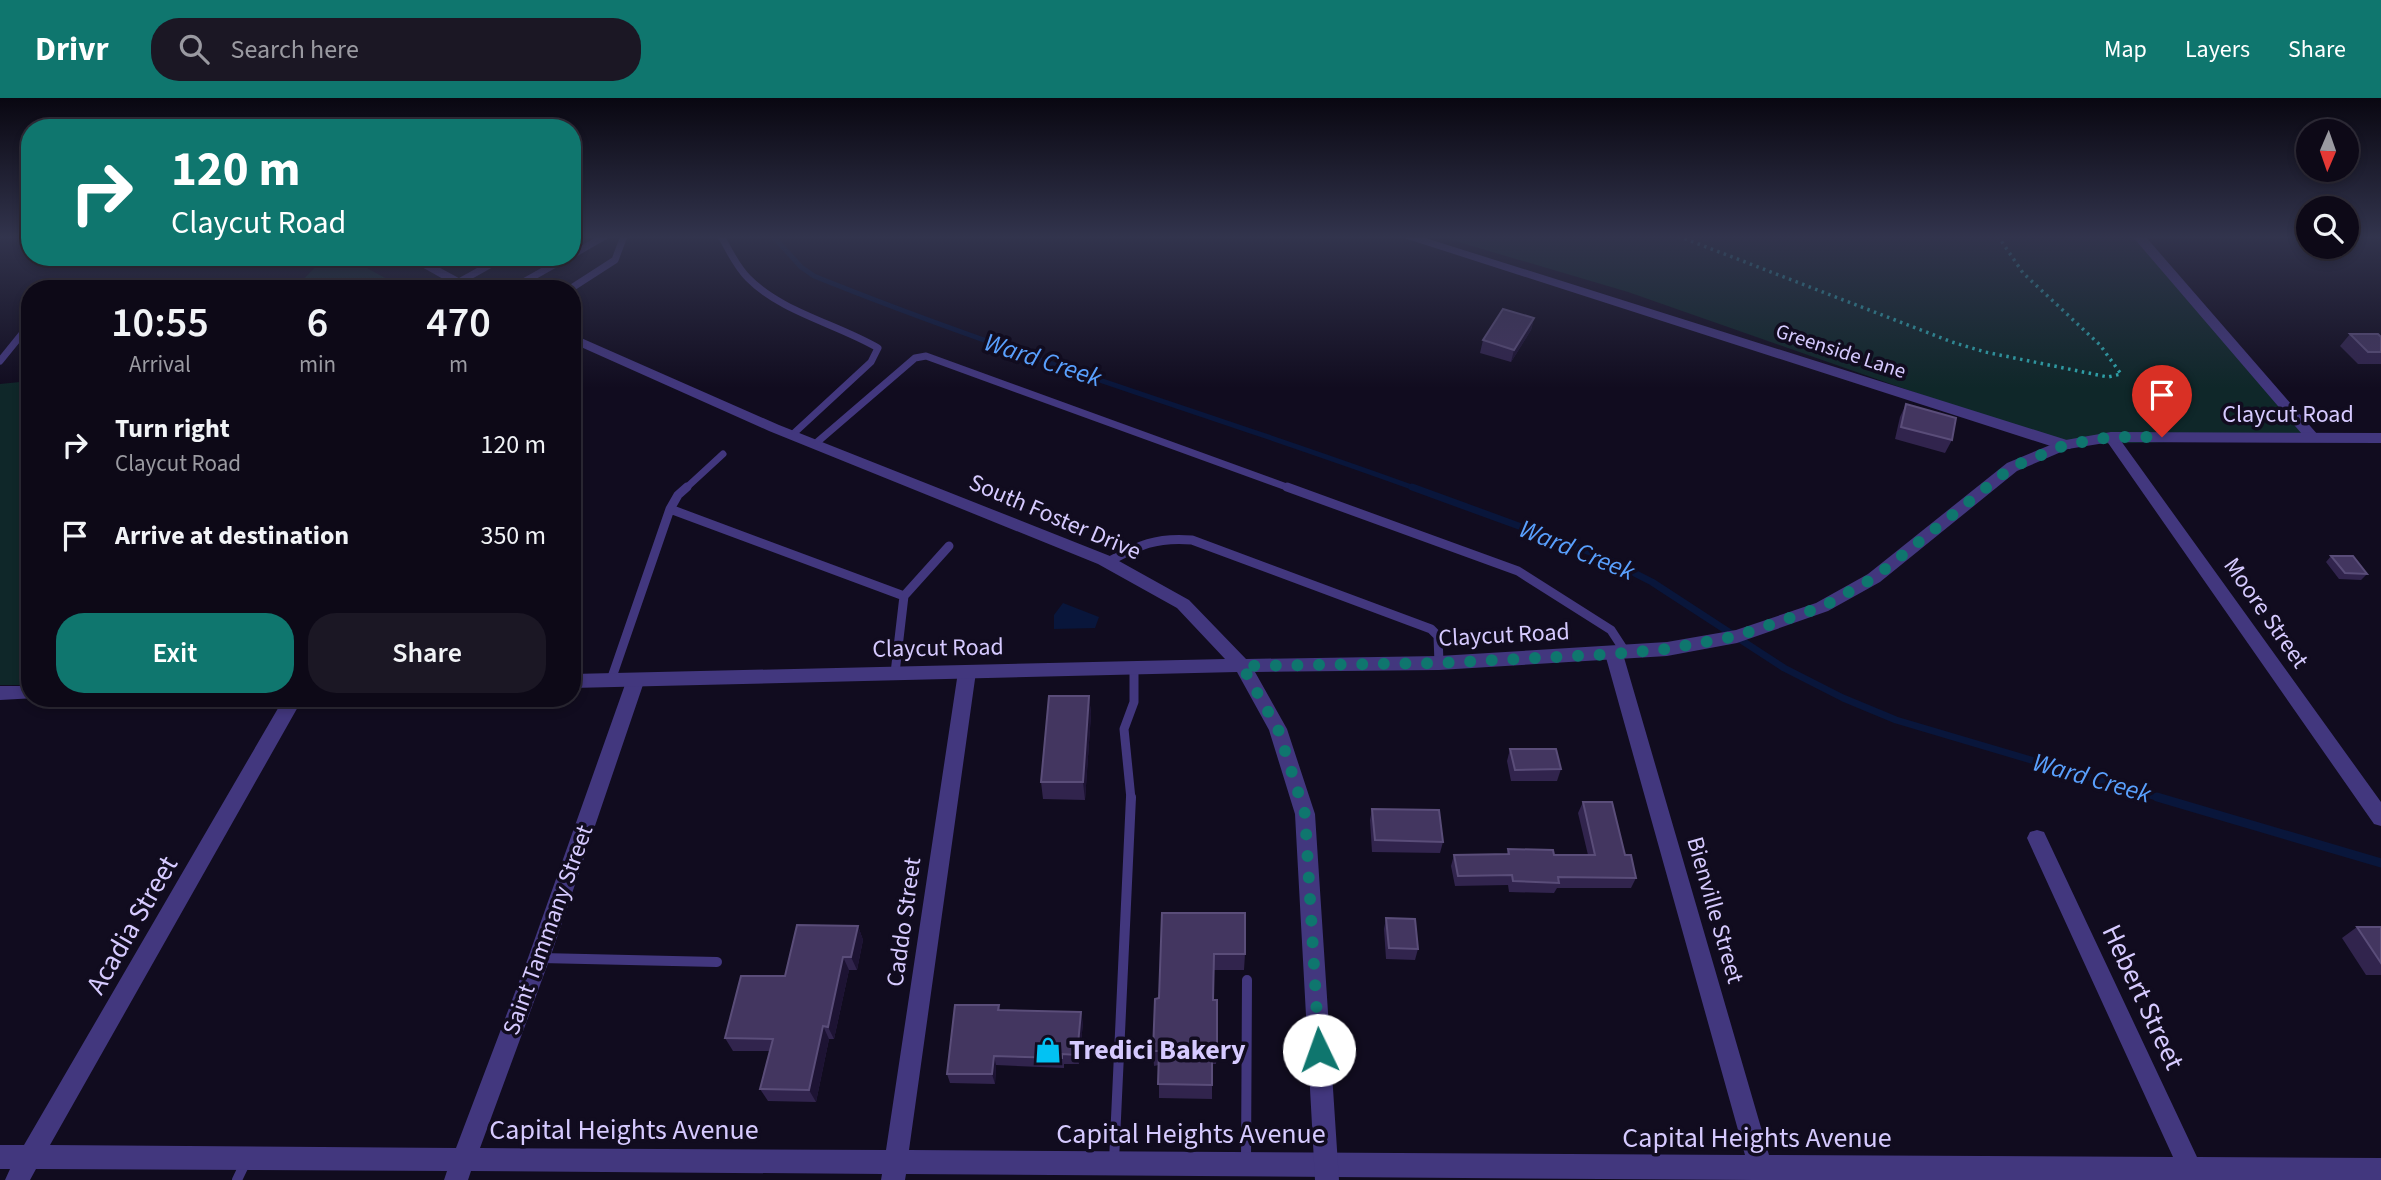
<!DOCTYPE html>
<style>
body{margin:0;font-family:"Source Sans 3",sans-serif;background:#1b1724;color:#f1f3f6;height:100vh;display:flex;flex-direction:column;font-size:26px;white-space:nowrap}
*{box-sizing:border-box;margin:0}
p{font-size:23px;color:#9a9aa1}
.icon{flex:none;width:38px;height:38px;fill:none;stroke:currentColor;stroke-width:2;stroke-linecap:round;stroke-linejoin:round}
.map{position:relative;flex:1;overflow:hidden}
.details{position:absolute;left:21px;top:182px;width:560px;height:427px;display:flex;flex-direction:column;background:#0d0917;border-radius:28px;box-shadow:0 4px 10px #0003,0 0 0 2px #2d2a36}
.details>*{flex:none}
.guide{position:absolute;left:21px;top:21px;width:560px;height:147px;border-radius:28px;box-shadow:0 4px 10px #0003,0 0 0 2px #2d2a36;background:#0f766e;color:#fff;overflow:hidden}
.needle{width:46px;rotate:182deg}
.buttons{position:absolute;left:2296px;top:21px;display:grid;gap:14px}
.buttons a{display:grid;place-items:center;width:63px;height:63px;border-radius:50%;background:#0d0917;box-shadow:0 4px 10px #0003,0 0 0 2px #2d2a36;font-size:35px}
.pin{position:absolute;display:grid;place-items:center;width:60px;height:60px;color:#fff;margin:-72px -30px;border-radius:50% 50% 50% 0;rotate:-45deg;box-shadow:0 0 7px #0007}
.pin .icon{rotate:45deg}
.me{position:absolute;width:77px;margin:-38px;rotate:357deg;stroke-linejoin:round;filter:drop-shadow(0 0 5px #0008)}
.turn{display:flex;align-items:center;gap:24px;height:147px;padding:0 35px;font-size:32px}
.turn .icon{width:91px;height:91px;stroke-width:2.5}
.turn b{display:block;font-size:49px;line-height:60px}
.eta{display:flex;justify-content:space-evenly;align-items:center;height:119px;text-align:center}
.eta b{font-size:42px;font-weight:600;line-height:49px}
.primary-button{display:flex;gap:14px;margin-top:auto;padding:14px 35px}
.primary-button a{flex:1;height:80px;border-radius:28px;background:#0f766e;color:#fff;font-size:28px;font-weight:600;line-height:80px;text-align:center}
.primary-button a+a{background:#1b1724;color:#f1f3f6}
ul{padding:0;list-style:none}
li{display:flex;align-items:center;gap:21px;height:91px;padding:0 35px}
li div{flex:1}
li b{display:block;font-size:26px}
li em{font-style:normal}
header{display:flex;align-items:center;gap:42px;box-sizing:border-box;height:98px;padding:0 35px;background:#0f766e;color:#fff}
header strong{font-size:33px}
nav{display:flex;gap:38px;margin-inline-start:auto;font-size:24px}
.search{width:490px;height:63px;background:#1b1724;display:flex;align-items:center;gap:18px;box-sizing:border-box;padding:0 24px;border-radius:28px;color:#9a9aa1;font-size:26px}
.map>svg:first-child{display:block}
</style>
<header>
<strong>Drivr</strong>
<div class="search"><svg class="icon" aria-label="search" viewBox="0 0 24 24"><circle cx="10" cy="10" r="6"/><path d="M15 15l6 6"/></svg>Search here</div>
<nav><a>Map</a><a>Layers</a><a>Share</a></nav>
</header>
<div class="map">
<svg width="2381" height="1082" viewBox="0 0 2381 1082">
<rect width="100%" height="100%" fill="#110c1f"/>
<path fill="#0f2729" d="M 1438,138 L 2139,138 L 2313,340 L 2065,347 L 1628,194 Z
M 325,159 L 347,159 L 405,191 L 294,191 Z
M 30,283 L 30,587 L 0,587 L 0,286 Z"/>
<path fill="#09163b" d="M 1063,505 L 1099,519 L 1095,530 L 1054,531 L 1054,517 Z"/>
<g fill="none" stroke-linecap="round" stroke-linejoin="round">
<path stroke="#09163b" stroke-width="5" d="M 773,138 L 801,169 L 814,178 C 1012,258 1217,318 1417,391"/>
<path stroke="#09163b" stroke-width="7" d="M 1412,389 L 1601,458 L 1652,484 L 1784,570 L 1843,600 L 1896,622 L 2163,701"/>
<path stroke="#09163b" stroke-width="9" d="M 2157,699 L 2381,765"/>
<path stroke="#2ea9af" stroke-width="3.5" stroke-dasharray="2.5 4.5" stroke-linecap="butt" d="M 1678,138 L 1952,244 L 1985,254 L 2108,279 L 2121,276 L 2100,247 L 2023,175 L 1998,138"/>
<path stroke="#42377e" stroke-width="7" d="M 721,138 C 729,152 736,168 748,180 C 781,214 837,226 878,250 L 871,264 L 792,337
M 572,157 L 605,138
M 459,184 L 504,159
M 511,191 L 568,159
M 570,191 L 615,162 L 624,138
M 0,263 L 30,226
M 815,346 L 915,260 L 926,258 L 1292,391
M 685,391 L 723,356"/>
<path stroke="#42377e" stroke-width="9" d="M 1287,389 L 1518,473 L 1611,532 L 1626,555
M 670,411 L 904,498
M 1108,464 C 1139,447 1156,439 1192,442 L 1431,531 L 1438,538 L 1439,565
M 895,575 L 904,498 L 949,448
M 611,582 L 670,411 L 678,397 L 687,389
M 1131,701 L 1124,631 L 1134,604 L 1134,569"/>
<path stroke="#42377e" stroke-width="10" d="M 541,860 L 717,864
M 1114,1063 L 1131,699
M 1246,1066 L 1247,882
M 237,1082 L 247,1061"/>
<path fill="#42377e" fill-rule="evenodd" d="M 1398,138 L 1419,138 L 2070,343 L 2073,347 L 2070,351 L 2060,351 Z
M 2132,138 L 2145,138 L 2318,337 L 2321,340 L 2318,343 L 2308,343 Z
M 2111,334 L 2116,336 L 2381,704 L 2381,728 L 2374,726 L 2106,342 L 2103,339 Z
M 1614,549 L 1620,551 L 1623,556 L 1769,1057 L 2173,1059 L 2027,740 L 2030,734 L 2037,732 L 2044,734 L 2197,1059 L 2381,1060 L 2381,1082 L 1752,1082 L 906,1076 L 905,1082 L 881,1082 L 882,1076 L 471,1073 L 468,1082 L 444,1082 L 447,1073 L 36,1071 L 30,1082 L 5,1082 L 10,1071 L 0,1071 L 0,1047 L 24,1047 L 284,600 L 303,600 L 50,1047 L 456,1050 L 528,860 L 627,581 L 630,576 L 642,576 L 645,581 L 550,860 L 480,1050 L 886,1052 L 958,574 L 961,569 L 973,569 L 976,574 L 909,1052 L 1745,1057 L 1605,556 L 1608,551 Z"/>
<path fill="#42377e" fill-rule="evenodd" d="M 404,159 L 420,159 L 479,191 L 461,191 Z
M 572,236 L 779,327 L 1110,458 L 1189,502 L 1246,561 L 1439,558 L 1667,544 L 1736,532 L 1816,505 L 1868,476 L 2007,365 L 2060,343 L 2111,334 L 2381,335 L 2381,345 L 2111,344 L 2068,351 L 2017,373 L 1880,484 L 1828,513 L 1737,545 L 1667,558 L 1439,572 L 1255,574 L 1287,631 L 1315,716 L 1339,1082 L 1315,1082 L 1295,716 L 1269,632 L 1237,574 L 572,590 L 572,576 L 1225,561 L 1177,510 L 1098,466 L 769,333 L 572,245 Z
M 0,588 L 30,588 L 30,600 L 36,600 L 0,602 Z"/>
</g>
<path fill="#31244d" d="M 1534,220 L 1531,232 L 1511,264 L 1480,255 L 1483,242 Z
M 2350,236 L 2381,239 L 2381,266 L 2358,266 L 2340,248 Z
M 1906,306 L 1952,342 L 1945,355 L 1895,341 L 1900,319 Z
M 2331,458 L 2367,476 L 2361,482 L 2339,481 L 2326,464 Z
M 1089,598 L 1091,616 L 1085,702 L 1043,701 L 1041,684 Z
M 1510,651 L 1561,671 L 1557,683 L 1511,683 L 1507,663 Z
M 1583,704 L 1625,757 L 1636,780 L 1631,790 L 1557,790 L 1554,795 L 1509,794 L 1508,787 L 1455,788 L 1451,768 L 1454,757 L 1507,756 L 1508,751 L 1554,757 L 1588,757 L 1578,715 Z
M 1372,711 L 1443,744 L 1440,755 L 1372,754 L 1370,722 Z
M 1162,815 L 1245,856 L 1244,872 L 1213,872 L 1213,902 L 1217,952 L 1216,966 L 1212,966 L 1212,1001 L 1159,1000 L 1159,967 L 1154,968 L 1153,953 L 1159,900 Z
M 1386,820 L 1418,851 L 1415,862 L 1386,861 L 1384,831 Z
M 858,828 L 863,842 L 857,872 L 849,872 L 834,941 L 829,941 L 816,1004 L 768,1003 L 760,991 L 770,953 L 733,953 L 725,940 Z
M 2357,829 L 2381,829 L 2381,877 L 2366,877 L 2342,840 Z
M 999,907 L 1000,912 L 1083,924 L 1079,966 L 1064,966 L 1064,970 L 996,967 L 995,986 L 950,985 L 947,976 Z"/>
<path fill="#1d1333" d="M 1534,220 L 1531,232 L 1511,264 L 1514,252 Z
M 1089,598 L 1091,616 L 1085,702 L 1083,684 Z
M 858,828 L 863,842 L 857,872 L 851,859 Z
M 843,859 L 849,872 L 834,941 L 828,929 Z
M 1081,914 L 1083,924 L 1079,966 L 1077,957 Z
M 823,928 L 829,941 L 816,1004 L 809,992 Z
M 994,958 L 996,967 L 995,986 L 992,976 Z"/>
<path fill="#433660" stroke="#5a4d79" stroke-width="2" d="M 1503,211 L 1534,220 L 1514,252 L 1483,242 Z
M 2350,236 L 2378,236 L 2381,239 L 2381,254 L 2368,254 Z
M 1906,306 L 1956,320 L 1952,342 L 1901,329 Z
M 2331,458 L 2353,458 L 2367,476 L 2345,475 Z
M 1049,598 L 1089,598 L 1083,684 L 1041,684 Z
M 1510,651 L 1556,651 L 1561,671 L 1515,672 Z
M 1583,704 L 1612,704 L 1625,757 L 1631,757 L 1636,780 L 1558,779 L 1559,785 L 1513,783 L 1512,777 L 1458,778 L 1454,757 L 1509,756 L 1508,751 L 1553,752 L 1554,757 L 1595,757 Z
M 1372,711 L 1439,712 L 1443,744 L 1375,742 Z
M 1162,815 L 1245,815 L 1245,856 L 1214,856 L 1213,902 L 1217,902 L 1217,952 L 1212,951 L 1212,987 L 1158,986 L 1159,953 L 1153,953 L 1155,901 L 1159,900 Z
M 1386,820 L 1415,821 L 1418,851 L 1389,850 Z
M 797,827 L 858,828 L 851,859 L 843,859 L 828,929 L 823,928 L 809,992 L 760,991 L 773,941 L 725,940 L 741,878 L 785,878 Z
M 2357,829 L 2381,829 L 2381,865 Z
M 955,907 L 999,907 L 998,912 L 1081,914 L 1077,957 L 1062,956 L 1062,960 L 994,958 L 992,976 L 947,976 Z"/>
<linearGradient id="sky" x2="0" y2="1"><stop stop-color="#090711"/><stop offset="0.48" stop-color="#32344d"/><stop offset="1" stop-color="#32344d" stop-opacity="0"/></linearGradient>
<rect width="2381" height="290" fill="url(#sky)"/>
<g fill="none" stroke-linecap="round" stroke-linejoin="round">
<path stroke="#0f766e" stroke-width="12" stroke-dasharray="0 21.6" d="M 1319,952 L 1305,716 L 1278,631 L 1242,568 L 1439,565 L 1614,556 L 1667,551 L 1737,538 L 1822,509 L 1874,480 L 2012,369 L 2065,347 L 2111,339 L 2162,339"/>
</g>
<defs>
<g id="shop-bare" transform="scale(2.1)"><path d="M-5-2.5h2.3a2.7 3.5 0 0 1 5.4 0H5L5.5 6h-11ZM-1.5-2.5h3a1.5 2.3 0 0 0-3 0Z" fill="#02c2f3" stroke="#110c1f" stroke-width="2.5" paint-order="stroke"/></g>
</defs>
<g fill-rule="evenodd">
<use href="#shop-bare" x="1048" y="952"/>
</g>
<g text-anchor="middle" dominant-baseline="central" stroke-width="7" stroke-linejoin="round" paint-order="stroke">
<g font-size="21" fill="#d6caff" stroke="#110c1f">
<text transform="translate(1841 253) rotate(18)">Greenside Lane</text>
</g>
<g font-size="24" fill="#d6caff" stroke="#110c1f">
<text x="2288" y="316">Claycut Road</text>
<text transform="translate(1055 419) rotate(23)">South Foster Drive</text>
<text transform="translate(2266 515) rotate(55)">Moore Street</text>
<text transform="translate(1504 537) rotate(-3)">Claycut Road</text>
<text transform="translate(938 550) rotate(-1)">Claycut Road</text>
<text transform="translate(1715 812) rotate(74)">Bienville Street</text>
<text transform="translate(904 824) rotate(-82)">Caddo Street</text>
<text transform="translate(548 832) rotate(-70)">Saint Tammany Street</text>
</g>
<g font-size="26" font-style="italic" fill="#59a0fe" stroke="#110c1f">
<text transform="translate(1043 262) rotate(18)">Ward Creek</text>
<text transform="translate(1577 452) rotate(22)">Ward Creek</text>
<text transform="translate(2092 680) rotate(16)">Ward Creek</text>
</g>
<g font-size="28" fill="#d6caff" stroke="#110c1f">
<text transform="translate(132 827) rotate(-60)">Acadia Street</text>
<text transform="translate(2143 899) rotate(65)">Hebert Street</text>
<text x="624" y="1032">Capital Heights Avenue</text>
<text x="1191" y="1036">Capital Heights Avenue</text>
<text x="1757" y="1040">Capital Heights Avenue</text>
</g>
<g font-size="28" font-weight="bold" fill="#d6caff" stroke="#110c1f" text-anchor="start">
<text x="1069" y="952">Tredici Bakery</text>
</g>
</g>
</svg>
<div class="buttons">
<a><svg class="needle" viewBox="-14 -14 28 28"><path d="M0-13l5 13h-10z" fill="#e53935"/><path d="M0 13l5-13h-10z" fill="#9a9aa1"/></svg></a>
<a><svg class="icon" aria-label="search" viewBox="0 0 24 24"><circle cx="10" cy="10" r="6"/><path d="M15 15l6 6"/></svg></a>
</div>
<div class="pin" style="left:2162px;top:339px;background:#d93025"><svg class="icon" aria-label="arrive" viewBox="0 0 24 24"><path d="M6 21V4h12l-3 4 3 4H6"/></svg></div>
<svg class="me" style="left:1319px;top:952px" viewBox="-20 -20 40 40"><circle r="19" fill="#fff"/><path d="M0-13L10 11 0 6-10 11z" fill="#0f766e"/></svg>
<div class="guide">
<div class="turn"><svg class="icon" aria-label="right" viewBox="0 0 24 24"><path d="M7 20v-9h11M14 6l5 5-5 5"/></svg><div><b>120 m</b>Claycut Road</div></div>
</div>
<section class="details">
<div class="eta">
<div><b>10:55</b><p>Arrival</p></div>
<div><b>6</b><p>min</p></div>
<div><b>470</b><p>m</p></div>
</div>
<ul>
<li><svg class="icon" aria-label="right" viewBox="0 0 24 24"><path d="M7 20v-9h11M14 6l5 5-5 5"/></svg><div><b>Turn right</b><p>Claycut Road</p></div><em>120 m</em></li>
<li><svg class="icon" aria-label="arrive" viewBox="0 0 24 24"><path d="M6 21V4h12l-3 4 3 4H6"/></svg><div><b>Arrive at destination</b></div><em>350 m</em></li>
</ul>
<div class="primary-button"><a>Exit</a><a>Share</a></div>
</section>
</div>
